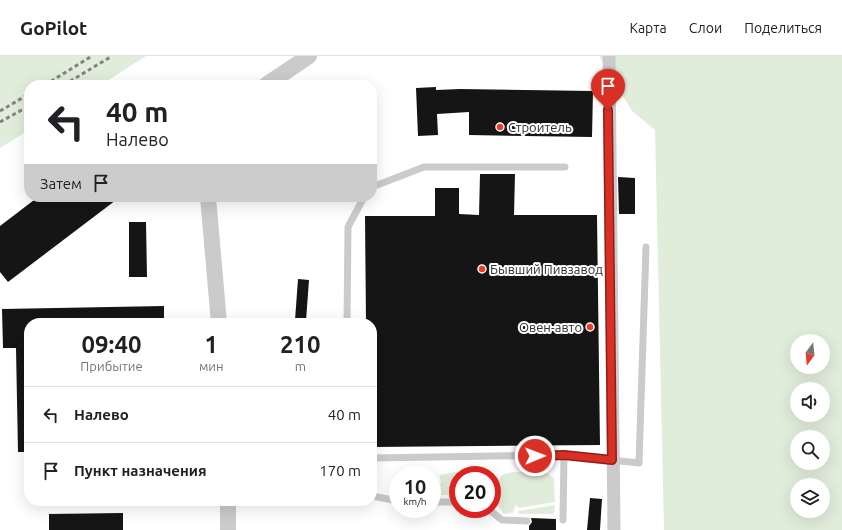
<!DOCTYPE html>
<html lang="ru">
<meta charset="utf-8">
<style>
body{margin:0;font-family:Ubuntu,sans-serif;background:#f6f6f6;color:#202124;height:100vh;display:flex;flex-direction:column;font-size:15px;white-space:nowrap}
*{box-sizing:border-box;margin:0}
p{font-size:13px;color:#757577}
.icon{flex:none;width:22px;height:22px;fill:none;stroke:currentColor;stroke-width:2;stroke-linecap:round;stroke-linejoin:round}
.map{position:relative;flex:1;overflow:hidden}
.drawer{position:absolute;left:24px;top:262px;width:353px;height:188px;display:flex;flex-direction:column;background:#fff;border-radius:16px;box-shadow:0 4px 16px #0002}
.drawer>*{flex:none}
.hud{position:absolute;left:24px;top:24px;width:353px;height:122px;border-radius:16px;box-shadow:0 4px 16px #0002;background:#fff;color:#202124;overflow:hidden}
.needle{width:26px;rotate:195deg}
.fabs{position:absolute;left:790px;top:278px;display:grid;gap:8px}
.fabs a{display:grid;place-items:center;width:40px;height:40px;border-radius:50%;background:#fff;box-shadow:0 4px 16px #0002;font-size:20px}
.speed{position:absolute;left:389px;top:410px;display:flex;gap:8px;font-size:20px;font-weight:700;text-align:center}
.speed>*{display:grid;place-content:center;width:52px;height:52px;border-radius:50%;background:#fff;box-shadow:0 4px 16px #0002;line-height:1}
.speed small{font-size:10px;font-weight:400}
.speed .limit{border:6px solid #d22;background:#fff;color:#111}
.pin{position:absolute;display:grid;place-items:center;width:34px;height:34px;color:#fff;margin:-41px -17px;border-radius:50% 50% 50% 0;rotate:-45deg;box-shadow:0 0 4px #0007}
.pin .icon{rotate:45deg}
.me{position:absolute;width:44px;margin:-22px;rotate:89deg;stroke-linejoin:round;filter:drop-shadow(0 0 3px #0008)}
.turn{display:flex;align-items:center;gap:14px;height:84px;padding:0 16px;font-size:18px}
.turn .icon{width:52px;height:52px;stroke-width:2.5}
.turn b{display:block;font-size:28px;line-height:34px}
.then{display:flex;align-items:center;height:38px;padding:0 16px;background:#0003;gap:8px;font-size:15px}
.eta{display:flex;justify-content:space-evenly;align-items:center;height:68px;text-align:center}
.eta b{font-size:24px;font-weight:600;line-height:28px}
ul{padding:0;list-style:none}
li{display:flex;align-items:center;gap:12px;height:56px;padding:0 16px;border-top:1px solid #e0e0e0}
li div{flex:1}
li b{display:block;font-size:15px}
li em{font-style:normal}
header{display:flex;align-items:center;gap:24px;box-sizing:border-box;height:56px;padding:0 20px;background:#fff;border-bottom:1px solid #e0e0e0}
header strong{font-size:19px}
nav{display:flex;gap:22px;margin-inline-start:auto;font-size:14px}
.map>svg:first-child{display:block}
</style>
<header>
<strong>GoPilot</strong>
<nav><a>Карта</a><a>Слои</a><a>Поделиться</a></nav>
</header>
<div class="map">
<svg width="842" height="474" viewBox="0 0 842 474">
<rect width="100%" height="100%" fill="#fff"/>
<path fill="#e1eddb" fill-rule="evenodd" d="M 0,0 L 146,0 L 101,29 L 29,29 L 29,74 L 0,92 Z
M 599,0 L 842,0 L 842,474 L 664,474 L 655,74 L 632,55 ZM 797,285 L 823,285 L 823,311 L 797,311 ZM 797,333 L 823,333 L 823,359 L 797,359 ZM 797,381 L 823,381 L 823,407 L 797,407 ZM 797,429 L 823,429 L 823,455 L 797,455 Z
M 544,415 L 554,422 L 555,446 L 519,452 L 516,449 L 513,457 L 504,458 L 492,441 L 492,431 L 495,436 L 500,430 L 498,426 L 502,419 L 512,416 Z
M 457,416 L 458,439 L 432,439 L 432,432 L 441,427 L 439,419 Z
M 555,449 L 554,458 L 519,458 L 518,455 Z"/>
<path fill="#151515" d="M 436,31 L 436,34 L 460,33 L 593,35 L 592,81 L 469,79 L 469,56 L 437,58 L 438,79 L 418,80 L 416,32 Z
M 480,118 L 515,118 L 514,159 L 597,159 L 600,389 L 372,391 L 372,267 L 366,267 L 365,160 L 435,160 L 435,132 L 459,132 L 459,158 L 479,159 Z
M 618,121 L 635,122 L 635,158 L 619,158 Z
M 38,141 L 120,141 L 8,226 L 0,216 L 0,170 Z
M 129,166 L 146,166 L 147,221 L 129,221 Z
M 298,223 L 309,224 L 306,265 L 295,264 Z
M 164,250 L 164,267 L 29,267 L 29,396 L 18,396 L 16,292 L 3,292 L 2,253 Z
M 590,442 L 602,443 L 600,474 L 587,474 Z
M 123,457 L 123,474 L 49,474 L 49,458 Z
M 531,462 L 556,463 L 556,474 L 529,474 L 529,470 L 532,466 Z"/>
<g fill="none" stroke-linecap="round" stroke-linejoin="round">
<path stroke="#cbcbcb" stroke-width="7" d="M 372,131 L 424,111 L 565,111
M 347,267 L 348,171 L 364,141
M 372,402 L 564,399 L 639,407 L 646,191
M 372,440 L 398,445
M 432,446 L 458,446
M 488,453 L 502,464 L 527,465
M 563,464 L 564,399"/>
<path stroke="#cbcbcb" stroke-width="13" d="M 609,0 L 614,474"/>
<path stroke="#cbcbcb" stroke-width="16" d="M 266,29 L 309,0
M 208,141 L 219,267
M 228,474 L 228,445"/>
<path stroke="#838383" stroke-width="3" stroke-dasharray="4 3" stroke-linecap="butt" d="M 45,29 L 92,0
M 64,29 L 112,0
M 0,55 L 29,38
M 0,66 L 29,50"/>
</g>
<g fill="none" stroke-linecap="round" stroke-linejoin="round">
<g stroke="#8d1f18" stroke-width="10">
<path id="route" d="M 535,400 L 564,399 L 612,404 L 608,54"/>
</g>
<use href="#route" stroke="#d93025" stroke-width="7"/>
</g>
<g fill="#f03b26" stroke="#fff" stroke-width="1.5">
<circle cx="500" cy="71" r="4"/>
<circle cx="482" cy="213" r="4"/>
<circle cx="590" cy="271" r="4"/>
</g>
<g text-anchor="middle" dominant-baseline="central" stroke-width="4" stroke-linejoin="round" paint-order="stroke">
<g font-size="13" fill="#2e2e2e" stroke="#fff" text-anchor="start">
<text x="508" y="71">Строитель</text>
<text x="490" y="213">Бывший Пивзавод</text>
<text x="582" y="271" text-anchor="end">Овен-авто</text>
</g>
</g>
</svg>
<div class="fabs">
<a><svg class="needle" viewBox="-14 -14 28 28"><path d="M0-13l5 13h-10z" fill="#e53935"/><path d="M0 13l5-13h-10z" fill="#757577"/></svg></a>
<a><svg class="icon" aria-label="sound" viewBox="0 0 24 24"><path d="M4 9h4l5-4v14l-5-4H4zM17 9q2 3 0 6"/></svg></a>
<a><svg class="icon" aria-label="search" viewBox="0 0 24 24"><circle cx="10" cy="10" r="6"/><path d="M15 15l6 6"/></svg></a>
<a><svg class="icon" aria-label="layers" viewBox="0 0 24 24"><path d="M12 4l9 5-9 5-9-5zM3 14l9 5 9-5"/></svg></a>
</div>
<div class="speed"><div>10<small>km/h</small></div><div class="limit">20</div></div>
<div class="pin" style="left:608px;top:54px;background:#d93025"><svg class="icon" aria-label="arrive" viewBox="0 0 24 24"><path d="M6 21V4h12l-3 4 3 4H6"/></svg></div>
<svg class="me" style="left:535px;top:400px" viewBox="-20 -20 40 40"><circle r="17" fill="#d93025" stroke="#fff" stroke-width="3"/><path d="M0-11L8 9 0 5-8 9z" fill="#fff"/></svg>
<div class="hud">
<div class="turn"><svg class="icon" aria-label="left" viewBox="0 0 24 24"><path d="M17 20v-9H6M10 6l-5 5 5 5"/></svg><div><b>40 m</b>Налево</div></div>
<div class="then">Затем<svg class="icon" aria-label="arrive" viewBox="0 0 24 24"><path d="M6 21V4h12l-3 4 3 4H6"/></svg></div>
</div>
<section class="drawer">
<div class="eta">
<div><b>09:40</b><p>Прибытие</p></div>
<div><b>1</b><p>мин</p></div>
<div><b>210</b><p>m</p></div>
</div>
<ul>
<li><svg class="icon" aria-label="left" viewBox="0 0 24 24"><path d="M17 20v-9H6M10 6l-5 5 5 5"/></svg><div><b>Налево</b></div><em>40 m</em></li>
<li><svg class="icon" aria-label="arrive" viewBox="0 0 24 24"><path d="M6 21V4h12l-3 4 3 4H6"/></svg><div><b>Пункт назначения</b></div><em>170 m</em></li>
</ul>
</section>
</div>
